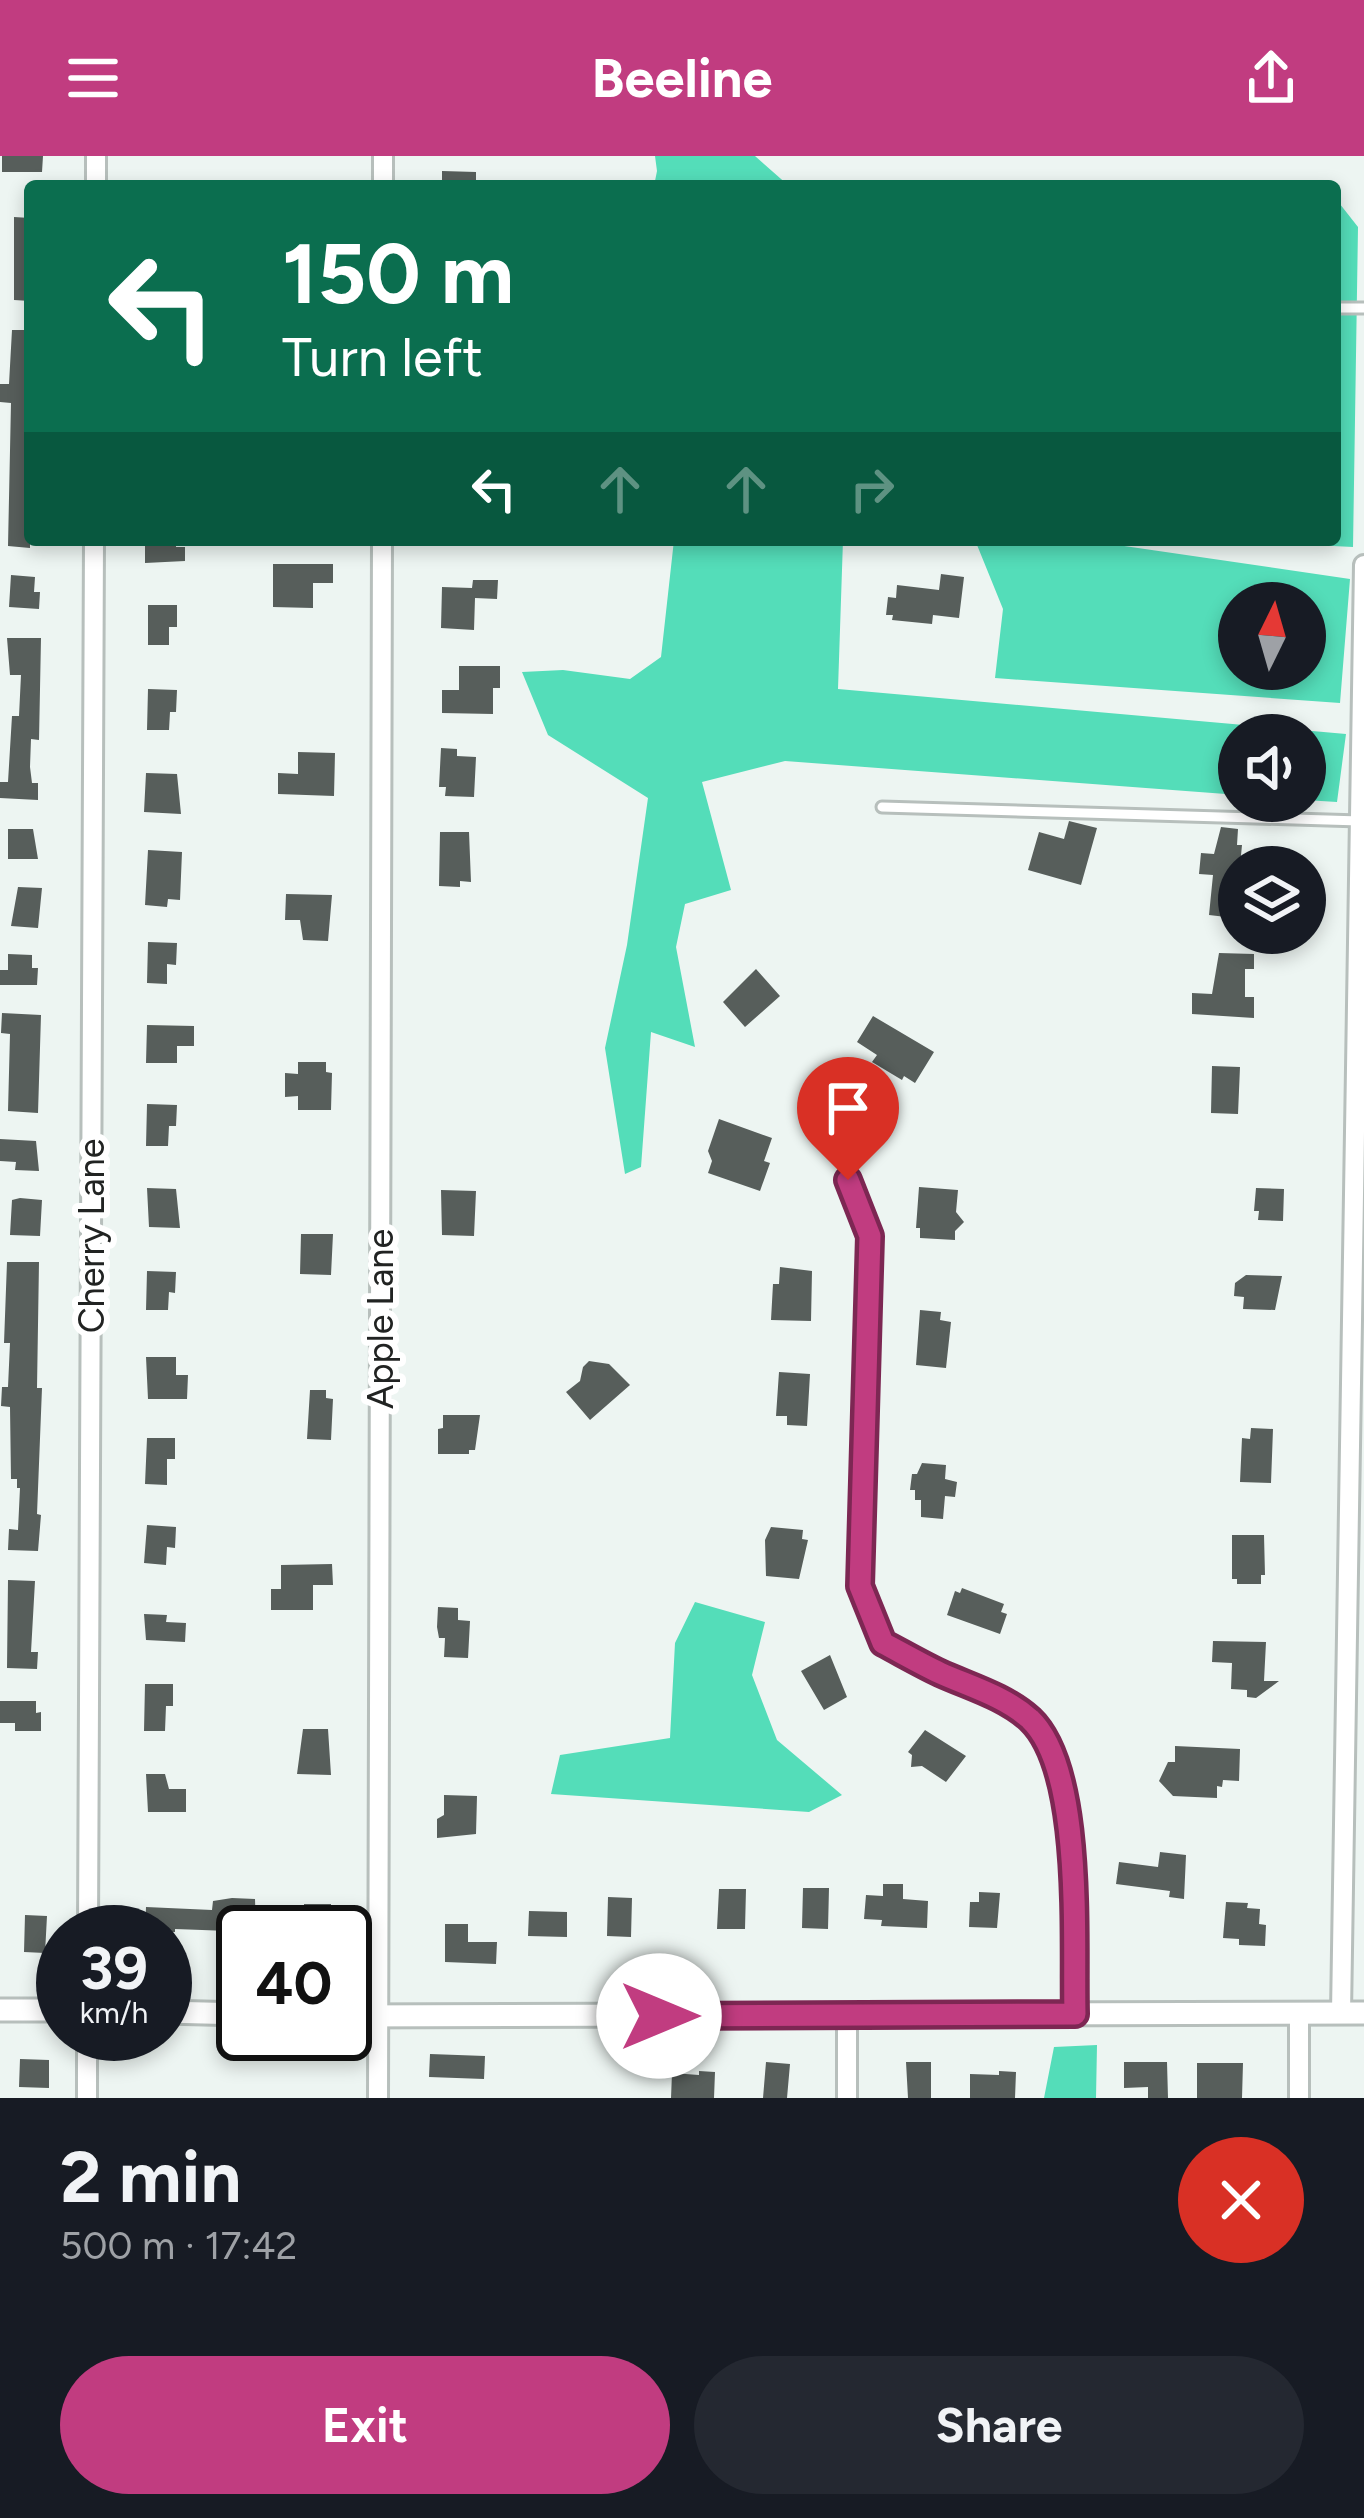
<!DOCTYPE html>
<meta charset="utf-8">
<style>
body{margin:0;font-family:Figtree,sans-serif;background:#242831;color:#f1f3f6;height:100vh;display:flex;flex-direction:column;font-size:45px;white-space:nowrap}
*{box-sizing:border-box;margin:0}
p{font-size:39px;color:#9ea1a6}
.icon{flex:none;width:66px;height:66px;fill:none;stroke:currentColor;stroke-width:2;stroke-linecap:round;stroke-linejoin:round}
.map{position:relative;height:1942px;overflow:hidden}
.drawer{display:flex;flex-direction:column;background:#171b24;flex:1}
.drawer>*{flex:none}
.hud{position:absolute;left:24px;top:24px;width:1317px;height:366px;border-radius:12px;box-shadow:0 6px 18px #0003;background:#0b6e4f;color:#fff;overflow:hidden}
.needle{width:78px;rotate:5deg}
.tools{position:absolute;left:1218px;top:426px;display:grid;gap:24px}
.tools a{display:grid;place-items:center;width:108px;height:108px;border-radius:50%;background:#171b24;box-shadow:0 6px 18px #0003;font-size:60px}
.speed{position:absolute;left:36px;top:1749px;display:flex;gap:24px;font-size:60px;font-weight:700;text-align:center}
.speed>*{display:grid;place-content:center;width:156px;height:156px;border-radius:50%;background:#171b24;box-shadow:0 6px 18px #0003;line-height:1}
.speed small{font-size:30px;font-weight:400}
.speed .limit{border:6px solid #111;border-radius:18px;background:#fff;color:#111}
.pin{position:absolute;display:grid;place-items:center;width:102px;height:102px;color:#fff;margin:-123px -51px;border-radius:50% 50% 50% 0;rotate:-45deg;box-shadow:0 0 12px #0007}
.pin .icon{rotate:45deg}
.me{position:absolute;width:132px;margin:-66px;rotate:90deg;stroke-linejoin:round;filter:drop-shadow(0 0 9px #0008)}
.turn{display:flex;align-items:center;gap:42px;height:252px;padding:0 60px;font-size:54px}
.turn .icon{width:156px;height:156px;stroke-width:2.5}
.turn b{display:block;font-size:84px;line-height:102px}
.lanes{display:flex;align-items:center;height:114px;padding:0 60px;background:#0003;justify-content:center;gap:60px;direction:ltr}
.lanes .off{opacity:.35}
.round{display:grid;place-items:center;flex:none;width:126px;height:126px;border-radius:63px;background:#242831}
.overview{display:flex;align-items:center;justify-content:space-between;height:204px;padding:0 60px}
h1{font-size:72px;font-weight:700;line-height:90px}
.action{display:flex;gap:24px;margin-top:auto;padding:24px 60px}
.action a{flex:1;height:138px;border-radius:72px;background:#c13c80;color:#fff;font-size:48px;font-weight:700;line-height:138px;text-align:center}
.action a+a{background:#242831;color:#f1f3f6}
header{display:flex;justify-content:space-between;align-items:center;height:156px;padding:0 60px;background:#c13c80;color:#fff;font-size:54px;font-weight:700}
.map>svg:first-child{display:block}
</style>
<header><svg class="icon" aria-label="menu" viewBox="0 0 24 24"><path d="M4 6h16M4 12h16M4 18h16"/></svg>Beeline<svg class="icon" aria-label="share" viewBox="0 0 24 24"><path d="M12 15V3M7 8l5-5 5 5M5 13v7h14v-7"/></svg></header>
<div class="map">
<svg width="1364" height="1942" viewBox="0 0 1364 1942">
<rect width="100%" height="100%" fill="#edf5f2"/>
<path fill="#54ddb9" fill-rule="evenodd" d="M 655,0 L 755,0 L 789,30 L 654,30 L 657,15 Z
M 1336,43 L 1358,71 L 1353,391 L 1238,385 L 1335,384 Z
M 674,384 L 843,384 L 838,533 L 1346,578 L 1337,646 L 1305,644 L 1305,579 L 1239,579 L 1239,639 L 785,605 L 702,626 L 731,734 L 685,748 L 676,791 L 695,891 L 651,876 L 641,1011 L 625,1018 L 605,892 L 627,789 L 648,642 L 548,579 L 522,516 L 563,514 L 630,523 L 661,501 Z
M 975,384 L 1083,384 L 1350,423 L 1340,547 L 995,522 L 1003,453 ZM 1305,447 L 1305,513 L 1239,513 L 1239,447 Z
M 695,1446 L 765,1466 L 752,1519 L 777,1584 L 842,1639 L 809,1656 L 551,1638 L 560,1599 L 670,1582 L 675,1487 Z
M 1097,1889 L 1096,1942 L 1044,1942 L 1054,1891 Z"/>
<path fill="#575e5b" d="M 2,0 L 43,0 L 42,16 L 2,16 Z
M 442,15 L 476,16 L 476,30 L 442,30 Z
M 14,61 L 30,62 L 30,145 L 14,144 Z
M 12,174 L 30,174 L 30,392 L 8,390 L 11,247 L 0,246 L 0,228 L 9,228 Z
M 145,384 L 176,384 L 176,391 L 185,391 L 185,405 L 145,407 Z
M 273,408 L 333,408 L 333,427 L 313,427 L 313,452 L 273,451 Z
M 941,418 L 964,421 L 959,462 L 933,459 L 932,468 L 892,464 L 893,459 L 886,459 L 888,441 L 896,442 L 897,429 L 939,434 Z
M 11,419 L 35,421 L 34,436 L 40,436 L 39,453 L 9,451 Z
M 473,424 L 498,424 L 497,443 L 475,442 L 474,474 L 441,472 L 442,431 L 472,432 Z
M 148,449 L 177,449 L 177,471 L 169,471 L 169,489 L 148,489 Z
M 7,482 L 41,482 L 39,584 L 31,583 L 30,611 L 32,627 L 38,627 L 38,644 L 0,642 L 0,626 L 8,626 L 12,560 L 19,560 L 21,519 L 10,519 Z
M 459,510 L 500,510 L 500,532 L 493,532 L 493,558 L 442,557 L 442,534 L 459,534 Z
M 148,533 L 177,534 L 176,556 L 170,556 L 169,574 L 147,574 Z
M 441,592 L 457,593 L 457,600 L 476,601 L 474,641 L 445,640 L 446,631 L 439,631 Z
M 298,596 L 335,597 L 334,640 L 278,638 L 278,617 L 298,618 Z
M 146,617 L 177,618 L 181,658 L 144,656 Z
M 1069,665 L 1097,672 L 1081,729 L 1028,714 L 1039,676 L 1064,683 Z
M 1221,671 L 1238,673 L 1237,689 L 1242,689 L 1235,762 L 1209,759 L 1213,719 L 1199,718 L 1201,697 L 1214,698 Z
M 8,673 L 33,673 L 38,703 L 8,703 Z
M 440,676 L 469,676 L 471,726 L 460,725 L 460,731 L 439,730 Z
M 148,694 L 182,696 L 180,744 L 168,743 L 167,751 L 145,749 Z
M 18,731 L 42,732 L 38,772 L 11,770 Z
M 286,738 L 332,739 L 328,785 L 303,784 L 300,764 L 285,764 Z
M 148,786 L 177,787 L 176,809 L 167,808 L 167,828 L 147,827 Z
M 1219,797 L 1254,798 L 1254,813 L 1245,813 L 1245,841 L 1254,841 L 1254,862 L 1192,858 L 1192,837 L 1212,838 Z
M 8,798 L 32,799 L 32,812 L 38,812 L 37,829 L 0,829 L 0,814 L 8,814 Z
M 756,813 L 780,840 L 745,871 L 723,846 Z
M 2,857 L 41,859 L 38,957 L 8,955 L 10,878 L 1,877 Z
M 873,860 L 934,896 L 915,927 L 904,920 L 902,924 L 872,906 L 877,899 L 857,886 Z
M 147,869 L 194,870 L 194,890 L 177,890 L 177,907 L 146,907 Z
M 298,906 L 326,906 L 326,916 L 332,917 L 331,954 L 298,954 L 298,940 L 285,941 L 285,917 L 298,918 Z
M 1212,910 L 1240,911 L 1238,958 L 1211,957 Z
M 147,948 L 177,949 L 176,970 L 169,970 L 168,990 L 146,990 Z
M 719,963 L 772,982 L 764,1005 L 770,1007 L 760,1035 L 708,1017 L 712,1005 L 708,995 Z
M 0,983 L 36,985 L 39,1015 L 15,1014 L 16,1006 L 0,1005 Z
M 919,1031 L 958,1034 L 956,1056 L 964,1066 L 955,1075 L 955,1084 L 920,1082 L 920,1072 L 916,1072 Z
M 147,1032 L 176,1033 L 180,1072 L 149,1071 Z
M 1256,1032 L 1284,1033 L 1283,1065 L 1258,1064 L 1259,1055 L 1254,1055 Z
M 441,1034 L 476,1035 L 474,1080 L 442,1079 Z
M 20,1042 L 42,1044 L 40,1080 L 10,1079 L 12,1044 Z
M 301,1078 L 333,1078 L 331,1119 L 300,1118 Z
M 7,1106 L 39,1106 L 37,1232 L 42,1232 L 37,1358 L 41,1359 L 38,1395 L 8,1394 L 9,1373 L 18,1374 L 20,1332 L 17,1332 L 17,1323 L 11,1323 L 10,1251 L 1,1250 L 2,1231 L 8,1231 L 10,1187 L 4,1187 Z
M 780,1111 L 812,1115 L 811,1165 L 771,1164 L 773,1128 L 779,1128 Z
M 147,1115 L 176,1116 L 175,1137 L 169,1136 L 168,1154 L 146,1154 Z
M 1246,1119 L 1282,1120 L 1275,1154 L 1243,1153 L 1244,1141 L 1234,1140 L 1235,1127 Z
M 920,1154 L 941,1156 L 940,1164 L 951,1166 L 946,1212 L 916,1209 Z
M 146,1201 L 176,1201 L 176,1219 L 188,1219 L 187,1243 L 148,1243 Z
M 589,1205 L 609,1208 L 630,1229 L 590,1264 L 566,1236 L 580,1225 L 583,1211 Z
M 779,1216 L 810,1218 L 807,1270 L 787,1269 L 787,1260 L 776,1260 Z
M 310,1234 L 326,1234 L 326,1242 L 333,1243 L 331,1284 L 307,1283 Z
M 443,1259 L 480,1259 L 475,1294 L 469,1294 L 469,1298 L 438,1298 L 438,1273 L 443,1272 Z
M 1251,1272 L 1273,1273 L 1271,1327 L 1240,1326 L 1242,1282 L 1250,1283 Z
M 147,1282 L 175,1282 L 175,1303 L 167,1303 L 167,1329 L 145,1328 Z
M 922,1307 L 946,1309 L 945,1323 L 957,1326 L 955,1341 L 945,1340 L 943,1363 L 921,1361 L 921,1344 L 915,1344 L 915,1334 L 910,1334 L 912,1318 L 917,1318 Z
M 147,1369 L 176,1371 L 175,1392 L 167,1391 L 166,1409 L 144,1407 Z
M 771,1371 L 803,1374 L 802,1383 L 808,1384 L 799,1423 L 766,1420 L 765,1384 Z
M 1232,1379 L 1264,1379 L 1265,1419 L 1261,1419 L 1261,1428 L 1237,1428 L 1237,1423 L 1232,1423 Z
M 332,1408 L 333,1429 L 313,1429 L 313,1454 L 271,1454 L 271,1433 L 281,1433 L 281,1409 Z
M 8,1424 L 35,1425 L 31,1496 L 38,1496 L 37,1513 L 7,1512 Z
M 962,1432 L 1004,1448 L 1001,1456 L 1007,1458 L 1000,1478 L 947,1459 L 955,1435 L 960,1437 Z
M 438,1451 L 458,1452 L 458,1464 L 470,1465 L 468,1502 L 444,1501 L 445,1482 L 439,1482 L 437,1471 Z
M 144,1458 L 167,1459 L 166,1466 L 186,1467 L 185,1486 L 146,1484 Z
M 1213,1485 L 1266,1486 L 1264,1525 L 1279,1525 L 1256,1542 L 1247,1541 L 1247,1534 L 1231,1533 L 1232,1507 L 1212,1506 Z
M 830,1499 L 847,1541 L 824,1554 L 801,1515 Z
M 145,1528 L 173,1528 L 173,1550 L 166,1550 L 165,1575 L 144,1575 Z
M 0,1545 L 36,1545 L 36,1557 L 41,1556 L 41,1575 L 15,1575 L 15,1567 L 0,1567 Z
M 303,1573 L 328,1573 L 331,1619 L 297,1618 Z
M 925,1574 L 966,1600 L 946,1626 L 922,1610 L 911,1611 L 912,1599 L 908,1596 Z
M 1175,1590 L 1240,1593 L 1239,1625 L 1223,1624 L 1222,1631 L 1217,1630 L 1217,1642 L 1173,1640 L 1159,1625 L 1168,1606 L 1175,1606 Z
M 146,1618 L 165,1618 L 169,1633 L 186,1633 L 186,1656 L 148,1656 Z
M 444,1639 L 477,1640 L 476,1678 L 437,1682 L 437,1663 L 444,1659 Z
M 1160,1696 L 1186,1699 L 1184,1743 L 1169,1741 L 1170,1735 L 1116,1728 L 1119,1706 L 1158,1711 Z
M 883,1728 L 903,1728 L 903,1743 L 928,1745 L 927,1772 L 881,1770 L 882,1764 L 864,1763 L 866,1739 L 883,1740 Z
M 803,1732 L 829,1732 L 828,1773 L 802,1772 Z
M 719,1733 L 746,1733 L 745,1773 L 717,1773 Z
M 979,1736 L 1000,1737 L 997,1772 L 969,1771 L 970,1746 L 979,1746 Z
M 608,1741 L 632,1742 L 631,1781 L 607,1780 Z
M 232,1742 L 255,1743 L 256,1776 L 175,1773 L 175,1776 L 145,1776 L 146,1751 L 212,1754 L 213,1745 Z
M 1226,1746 L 1248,1747 L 1247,1752 L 1260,1753 L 1259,1768 L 1266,1769 L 1265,1790 L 1239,1789 L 1239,1783 L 1223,1782 Z
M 304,1748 L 331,1748 L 331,1776 L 304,1776 Z
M 529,1755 L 567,1756 L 567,1781 L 528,1780 Z
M 25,1759 L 47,1760 L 45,1797 L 24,1796 Z
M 445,1768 L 468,1768 L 468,1786 L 497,1786 L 496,1808 L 445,1806 Z
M 430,1898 L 485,1900 L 484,1923 L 429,1921 Z
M 20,1903 L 49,1904 L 49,1932 L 19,1931 Z
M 766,1906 L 790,1908 L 787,1942 L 763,1942 Z
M 906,1906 L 931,1906 L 931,1942 L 908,1942 Z
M 1124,1906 L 1167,1906 L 1168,1942 L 1148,1942 L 1148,1931 L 1124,1932 Z
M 1197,1907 L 1243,1907 L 1242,1942 L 1197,1942 Z
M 699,1915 L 715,1916 L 714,1942 L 671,1942 L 672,1917 L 699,1919 Z
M 999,1915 L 1016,1916 L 1015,1942 L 970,1942 L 970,1918 L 999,1919 Z"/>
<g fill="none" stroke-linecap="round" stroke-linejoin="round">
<g stroke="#b7bfbc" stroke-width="15">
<path id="service" d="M 1335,152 L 1364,152
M 882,651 L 1360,665"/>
</g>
<g stroke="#b7bfbc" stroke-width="24">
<path id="minor" d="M 96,30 L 96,0
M 383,30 L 383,0
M 847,1024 L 870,1080 L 860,1430 L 883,1487 C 902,1497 921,1508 940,1517 C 971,1531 1004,1540 1029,1563 C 1085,1614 1073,1785 1075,1858
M 88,1776 L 94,384
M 1341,1857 L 1364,409
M 1299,1859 L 1299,1942
M 847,1860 L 847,1942
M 87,1942 L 87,1878
M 378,1942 L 382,384"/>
</g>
<g stroke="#b7bfbc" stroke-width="27">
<path id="tertiary" d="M 0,1854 L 63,1854
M 165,1856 L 243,1858
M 345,1860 L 1364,1857"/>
</g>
<use href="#service" stroke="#fff" stroke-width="9"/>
<use href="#minor" stroke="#fff" stroke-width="18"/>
<use href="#tertiary" stroke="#fff" stroke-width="21"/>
</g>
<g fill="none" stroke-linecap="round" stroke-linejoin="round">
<g stroke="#7d2753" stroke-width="30">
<path id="route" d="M 659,1860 L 1075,1858 C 1073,1785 1084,1614 1030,1563 C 1004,1540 971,1531 940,1517 C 921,1508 902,1497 883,1487 L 860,1430 L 870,1080 L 848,1024"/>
</g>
<use href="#route" stroke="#c13c80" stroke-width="21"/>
</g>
<g text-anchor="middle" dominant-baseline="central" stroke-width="12" stroke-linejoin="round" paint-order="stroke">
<g font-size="36" fill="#212322" stroke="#fff">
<text transform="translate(91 1080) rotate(-90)">Cherry Lane</text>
<text transform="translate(380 1163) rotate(-90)">Apple Lane</text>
</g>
</g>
</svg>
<div class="tools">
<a><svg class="needle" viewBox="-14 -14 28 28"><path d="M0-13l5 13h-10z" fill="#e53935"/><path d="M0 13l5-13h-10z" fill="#9ea1a6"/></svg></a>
<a><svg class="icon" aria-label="sound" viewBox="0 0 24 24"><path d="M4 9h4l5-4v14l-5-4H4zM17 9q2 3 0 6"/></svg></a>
<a><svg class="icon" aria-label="layers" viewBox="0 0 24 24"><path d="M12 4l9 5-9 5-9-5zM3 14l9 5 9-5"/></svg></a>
</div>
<div class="speed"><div>39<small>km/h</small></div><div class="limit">40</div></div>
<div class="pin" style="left:848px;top:1024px;background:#d93025"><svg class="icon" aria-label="arrive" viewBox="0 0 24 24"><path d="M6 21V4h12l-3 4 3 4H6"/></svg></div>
<svg class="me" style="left:659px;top:1860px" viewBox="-20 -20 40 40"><circle r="19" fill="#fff"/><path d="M0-13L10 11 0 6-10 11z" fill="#c13c80"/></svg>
<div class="hud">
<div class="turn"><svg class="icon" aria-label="left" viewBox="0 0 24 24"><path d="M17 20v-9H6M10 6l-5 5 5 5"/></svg><div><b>150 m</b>Turn left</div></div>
<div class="lanes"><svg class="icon" aria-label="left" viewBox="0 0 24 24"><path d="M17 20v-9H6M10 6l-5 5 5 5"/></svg><svg class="icon off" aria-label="ahead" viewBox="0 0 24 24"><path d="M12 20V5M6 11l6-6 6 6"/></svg><svg class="icon off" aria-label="ahead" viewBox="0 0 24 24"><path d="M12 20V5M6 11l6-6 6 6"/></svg><svg class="icon off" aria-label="right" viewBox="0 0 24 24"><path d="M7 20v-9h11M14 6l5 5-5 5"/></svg></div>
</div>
</div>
<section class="drawer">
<div class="overview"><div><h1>2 min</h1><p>500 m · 17:42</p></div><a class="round" style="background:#d93025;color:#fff"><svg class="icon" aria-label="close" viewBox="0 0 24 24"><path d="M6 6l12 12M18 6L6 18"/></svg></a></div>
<div class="action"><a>Exit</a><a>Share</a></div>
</section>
